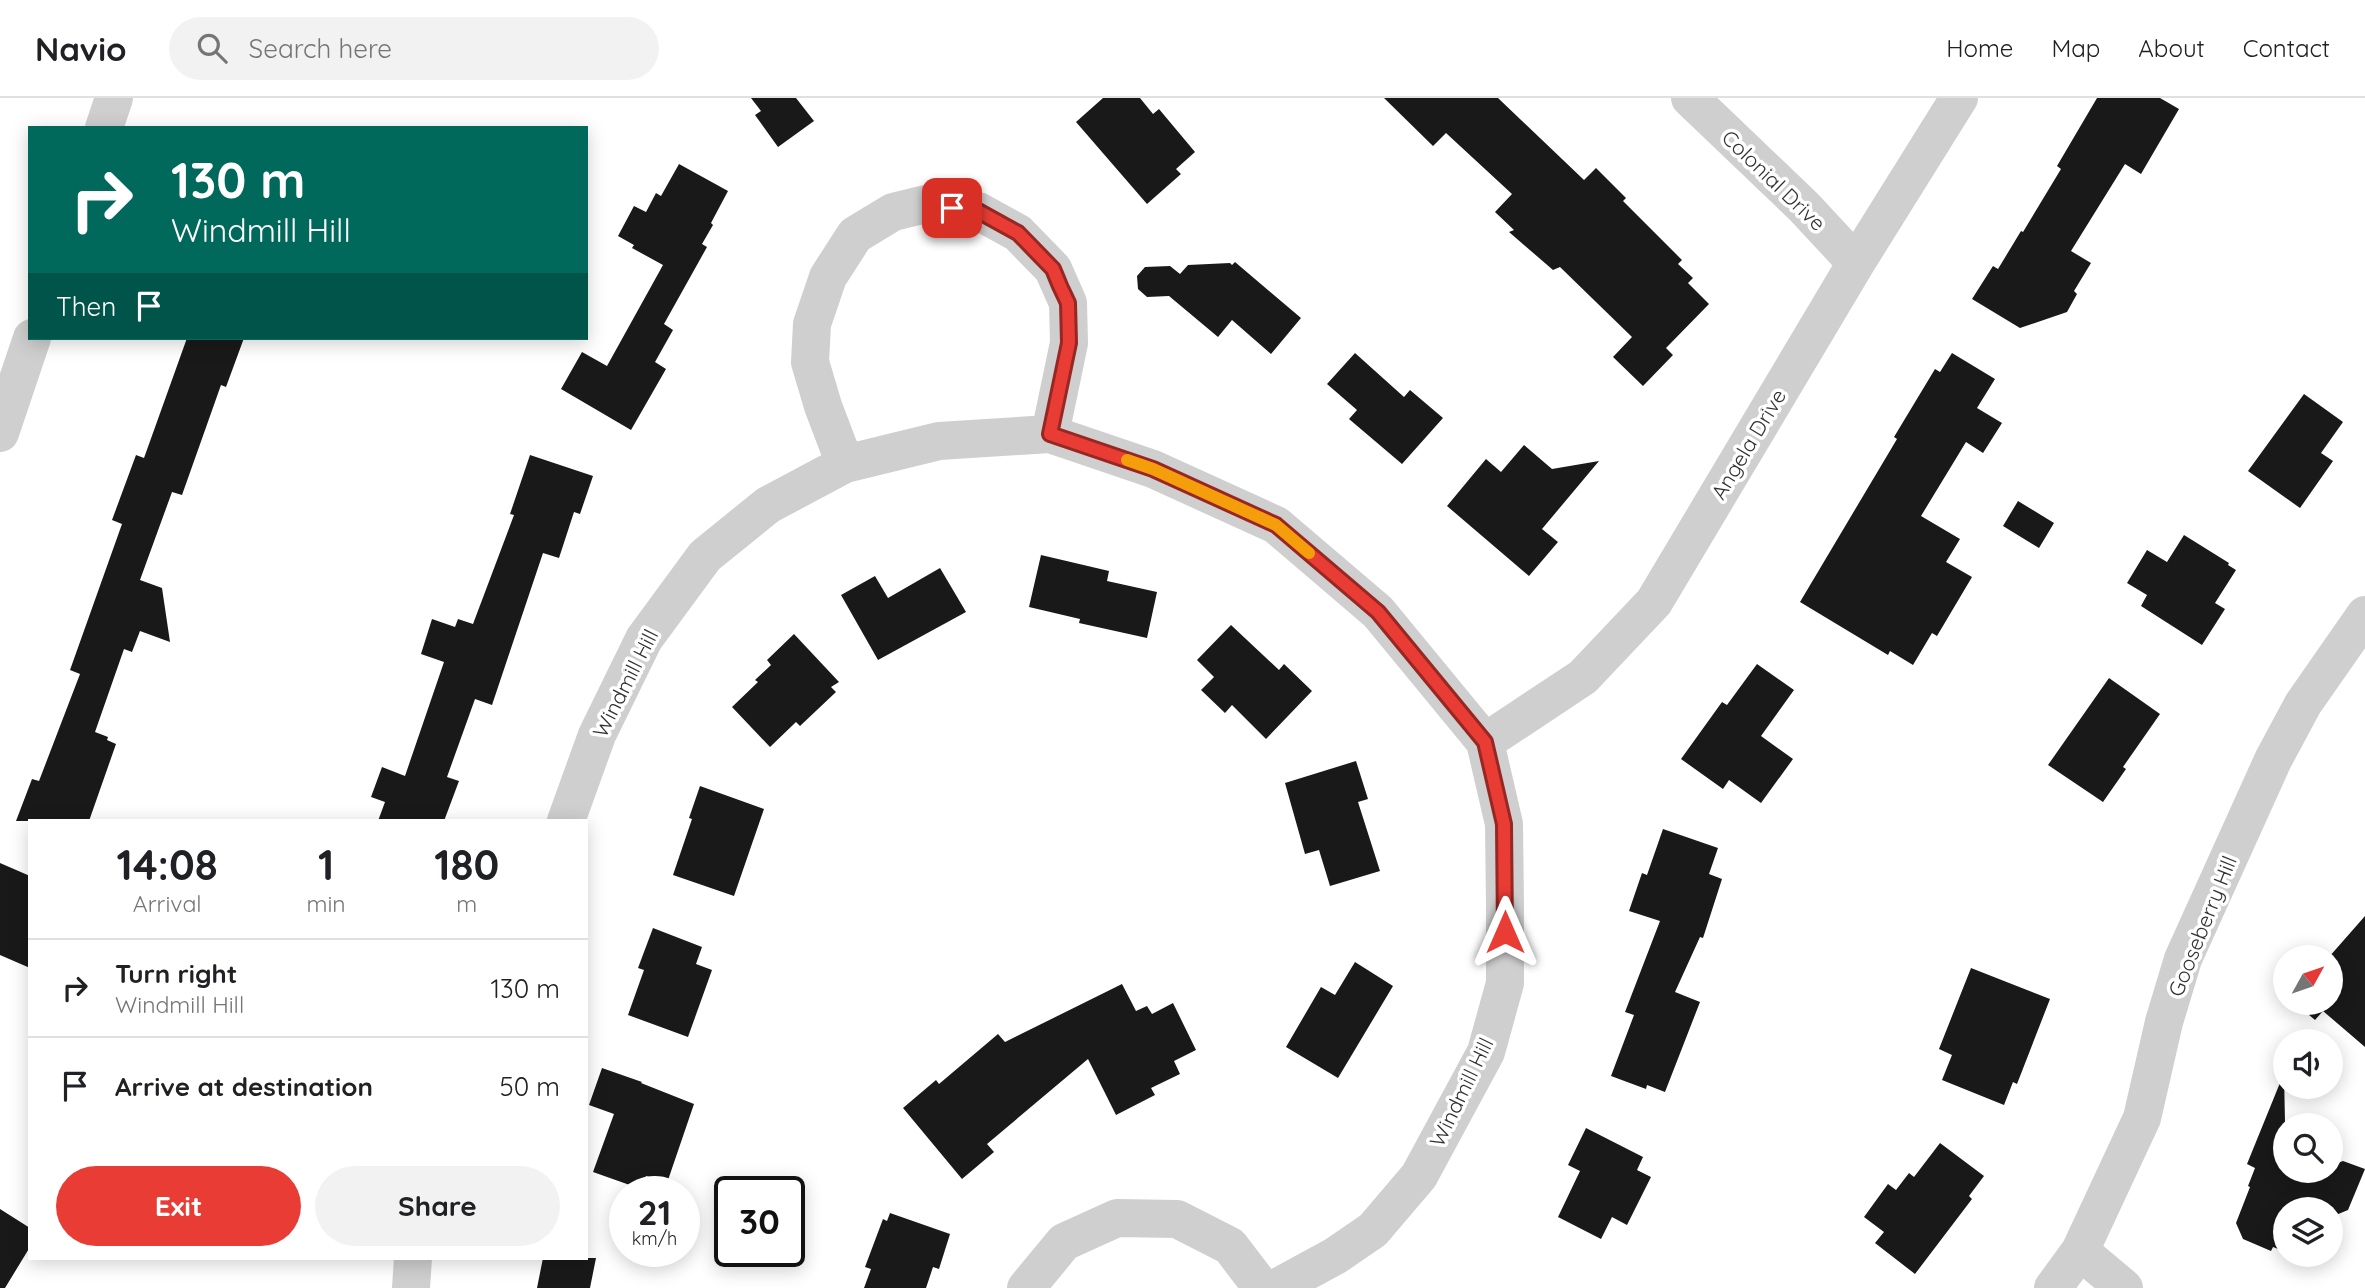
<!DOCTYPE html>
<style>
body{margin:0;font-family:Quicksand,sans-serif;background:#f2f2f2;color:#202124;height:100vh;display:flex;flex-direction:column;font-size:26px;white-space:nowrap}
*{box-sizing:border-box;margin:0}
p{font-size:23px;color:#757577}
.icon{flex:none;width:38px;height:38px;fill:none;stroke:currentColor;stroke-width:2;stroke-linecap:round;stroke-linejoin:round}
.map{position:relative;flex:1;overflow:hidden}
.drawer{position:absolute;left:28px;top:721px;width:560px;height:441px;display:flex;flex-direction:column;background:#fff;border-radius:0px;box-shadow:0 4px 18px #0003}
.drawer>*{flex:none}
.hud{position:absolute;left:28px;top:28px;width:560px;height:214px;border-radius:0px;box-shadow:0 4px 18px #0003;background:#00695c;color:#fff;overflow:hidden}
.needle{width:46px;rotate:50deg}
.controls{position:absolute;left:2273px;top:847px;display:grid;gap:14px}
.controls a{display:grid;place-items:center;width:70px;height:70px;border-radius:50%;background:#fff;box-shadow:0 4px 18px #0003;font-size:35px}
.speed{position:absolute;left:609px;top:1078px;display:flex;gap:14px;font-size:35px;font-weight:700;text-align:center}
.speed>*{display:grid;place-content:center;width:91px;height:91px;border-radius:50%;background:#fff;box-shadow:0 4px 18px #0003;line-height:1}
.speed small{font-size:18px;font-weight:400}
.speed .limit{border:4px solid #111;border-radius:10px;background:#fff;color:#111}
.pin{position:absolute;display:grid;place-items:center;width:60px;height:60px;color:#fff;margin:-30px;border-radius:14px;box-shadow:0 4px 10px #0006}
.me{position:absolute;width:77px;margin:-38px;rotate:0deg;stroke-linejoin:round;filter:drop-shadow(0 0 5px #0008)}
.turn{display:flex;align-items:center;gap:24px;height:147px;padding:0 28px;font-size:32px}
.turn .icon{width:91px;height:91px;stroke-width:2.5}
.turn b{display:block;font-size:49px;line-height:60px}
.then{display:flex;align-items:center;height:66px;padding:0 28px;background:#0003;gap:14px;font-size:26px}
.eta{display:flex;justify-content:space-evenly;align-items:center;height:119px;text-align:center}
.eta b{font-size:42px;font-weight:700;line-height:49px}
.cta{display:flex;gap:14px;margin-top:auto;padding:14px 28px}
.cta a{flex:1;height:80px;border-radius:42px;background:#e83c35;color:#fff;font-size:28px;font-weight:700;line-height:80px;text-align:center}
.cta a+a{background:#f2f2f2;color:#202124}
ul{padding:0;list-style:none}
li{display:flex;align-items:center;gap:21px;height:98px;padding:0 28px;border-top:2px solid #e0e0e0}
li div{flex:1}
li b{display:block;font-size:26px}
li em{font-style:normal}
header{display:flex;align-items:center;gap:42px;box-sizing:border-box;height:98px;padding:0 35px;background:#fff;border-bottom:2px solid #e0e0e0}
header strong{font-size:33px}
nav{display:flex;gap:38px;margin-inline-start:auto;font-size:24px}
.search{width:490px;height:63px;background:#f2f2f2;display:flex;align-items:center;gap:18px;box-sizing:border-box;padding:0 24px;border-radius:38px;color:#757577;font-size:26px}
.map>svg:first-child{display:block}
</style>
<header>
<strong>Navio</strong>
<div class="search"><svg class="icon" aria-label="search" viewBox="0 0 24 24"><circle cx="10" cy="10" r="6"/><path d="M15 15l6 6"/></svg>Search here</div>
<nav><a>Home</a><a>Map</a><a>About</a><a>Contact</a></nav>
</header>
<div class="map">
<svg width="2365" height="1190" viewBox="0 0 2365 1190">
<rect width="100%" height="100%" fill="#fff"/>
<path fill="#191919" d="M 751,0 L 796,0 L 814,23 L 778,49 L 755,17 L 761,13 Z
M 1103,0 L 1140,0 L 1153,16 L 1159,11 L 1195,54 L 1176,71 L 1181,76 L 1147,106 L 1076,24 Z
M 1384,0 L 1498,0 L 1584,82 L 1596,70 L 1626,100 L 1623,103 L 1682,162 L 1678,166 L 1693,180 L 1688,185 L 1709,206 L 1666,250 L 1673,257 L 1643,288 L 1613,259 L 1632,239 L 1560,169 L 1553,172 L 1509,134 L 1514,132 L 1495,114 L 1512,96 L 1446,35 L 1433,48 Z
M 2097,0 L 2160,0 L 2179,11 L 2141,76 L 2125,66 L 2071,153 L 2091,165 L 2074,193 L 2077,196 L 2067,214 L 2020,230 L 1972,201 L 1993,168 L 1998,171 L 2021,133 L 2023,134 L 2061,71 L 2057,68 Z
M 679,66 L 728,93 L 711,125 L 713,127 L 702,146 L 707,149 L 664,226 L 673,232 L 655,264 L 666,271 L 631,332 L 561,291 L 582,254 L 607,268 L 663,167 L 632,150 L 634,147 L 618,138 L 634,108 L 646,114 L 656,95 L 661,98 Z
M 1235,164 L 1301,220 L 1271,256 L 1232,222 L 1218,239 L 1169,198 L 1147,199 L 1138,191 L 1137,178 L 1145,169 L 1170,168 L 1180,176 L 1188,167 L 1230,165 L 1232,167 Z
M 187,240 L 244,240 L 226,289 L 221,287 L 182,397 L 172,394 L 140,482 L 162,490 L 170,544 L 140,533 L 132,554 L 124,551 L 95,634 L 108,639 L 107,642 L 116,646 L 89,723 L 16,723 L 32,681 L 39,683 L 80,576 L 70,572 L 122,426 L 112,422 L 136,357 L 144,360 Z
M 1355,255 L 1404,299 L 1410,292 L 1443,320 L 1402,366 L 1349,321 L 1357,312 L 1327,286 Z
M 1952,255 L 1995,281 L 1977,310 L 2002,325 L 1983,355 L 1966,344 L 1921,418 L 1960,441 L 1946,464 L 1972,479 L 1937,538 L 1932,535 L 1913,567 L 1890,553 L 1888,557 L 1800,504 L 1897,341 L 1894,339 L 1935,271 L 1940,274 Z
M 2304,296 L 2343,324 L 2321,355 L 2333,363 L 2300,410 L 2248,373 Z
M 1524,347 L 1552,371 L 1599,363 L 1542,431 L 1558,444 L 1529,478 L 1447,408 L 1486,361 L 1501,374 Z
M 530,357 L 593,378 L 580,416 L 574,414 L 559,460 L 543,455 L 492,607 L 475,601 L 447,679 L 459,683 L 444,723 L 378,723 L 385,704 L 371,699 L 382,669 L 405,678 L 444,564 L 421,556 L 432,521 L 455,529 L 458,521 L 473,526 L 514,417 L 510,416 Z
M 2018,403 L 2054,425 L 2039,450 L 2003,428 Z
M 2184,437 L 2229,465 L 2228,467 L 2236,472 L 2215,505 L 2225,511 L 2202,547 L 2141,508 L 2147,497 L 2127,485 L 2147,452 L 2167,464 Z
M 1041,457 L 1109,473 L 1107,483 L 1157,494 L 1147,540 L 1079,525 L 1080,521 L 1029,509 Z
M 940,470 L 966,514 L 878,562 L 841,497 L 875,478 L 888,500 Z
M 1231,527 L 1279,572 L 1284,566 L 1312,593 L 1266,641 L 1232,607 L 1225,615 L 1201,592 L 1214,579 L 1197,562 Z
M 794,536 L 839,584 L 831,589 L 836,594 L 800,628 L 796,624 L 770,649 L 732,609 L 758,584 L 755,582 L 771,567 L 767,562 Z
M 1757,566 L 1794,592 L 1761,638 L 1793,661 L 1761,705 L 1729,682 L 1723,691 L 1681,661 L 1722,604 L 1727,607 Z
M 2109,580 L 2160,616 L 2123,669 L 2126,671 L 2103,704 L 2048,667 Z
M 1356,663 L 1368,701 L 1358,704 L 1380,773 L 1330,788 L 1319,752 L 1305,756 L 1285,685 Z
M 700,688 L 764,711 L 734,798 L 673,777 L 692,721 L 689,720 Z
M 1663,731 L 1718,750 L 1709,776 L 1722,781 L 1703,840 L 1700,839 L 1675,894 L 1700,904 L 1665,994 L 1647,987 L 1646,991 L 1611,978 L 1634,917 L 1625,914 L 1660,823 L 1629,813 L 1642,775 L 1647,777 Z
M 0,765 L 30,778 L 30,870 L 0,857 Z
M 2365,818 L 2365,949 L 2323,913 L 2315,922 L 2295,905 L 2331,905 L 2331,859 L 2329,859 Z
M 653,830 L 702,849 L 696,866 L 712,872 L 688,939 L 628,917 L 644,872 L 638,870 Z
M 1355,864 L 1393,888 L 1338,980 L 1286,949 L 1321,889 L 1335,897 Z
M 1971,870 L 2050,901 L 2017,986 L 2013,984 L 2004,1007 L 1942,982 L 1952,957 L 1939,951 Z
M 1122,886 L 1136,913 L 1147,908 L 1152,916 L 1173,905 L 1196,952 L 1174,963 L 1180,976 L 1151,990 L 1155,997 L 1116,1017 L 1088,961 L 987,1046 L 994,1054 L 962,1081 L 903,1010 L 936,982 L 939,986 L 998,936 L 1005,944 Z
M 602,970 L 642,984 L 641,985 L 694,1006 L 667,1085 L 646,1078 L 641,1091 L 593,1074 L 614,1016 L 589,1007 Z
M 2284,975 L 2286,1073 L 2331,1073 L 2331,1064 L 2335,1066 L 2343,1063 L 2365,1071 L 2348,1112 L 2331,1119 L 2331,1111 L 2286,1111 L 2286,1154 L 2273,1149 L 2271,1153 L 2243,1141 L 2236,1125 L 2250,1089 L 2248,1088 L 2255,1070 L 2247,1066 Z
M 1586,1030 L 1643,1059 L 1637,1072 L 1651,1079 L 1627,1127 L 1612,1119 L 1601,1141 L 1558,1119 L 1580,1073 L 1568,1067 Z
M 1940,1045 L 1984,1078 L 1969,1098 L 1972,1101 L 1915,1176 L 1875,1145 L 1884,1134 L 1864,1119 L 1888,1086 L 1896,1092 L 1909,1075 L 1914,1079 Z
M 0,1111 L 30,1130 L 30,1149 L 5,1190 L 0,1190 Z
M 890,1115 L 950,1136 L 939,1171 L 933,1169 L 926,1190 L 864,1190 L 871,1171 L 865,1169 L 883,1121 L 887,1123 Z
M 543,1160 L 596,1160 L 590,1190 L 537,1190 Z"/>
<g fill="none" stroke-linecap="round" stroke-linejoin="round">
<path stroke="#cfcfcf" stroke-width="38" d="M 1690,0 L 1804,109 L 1856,165
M 845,366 L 823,308 L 810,264 L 812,226 L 828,179 L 855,137 L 893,114 L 926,106 L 978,113 L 1018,135 L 1053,171 L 1068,205 L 1069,245 L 1050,336
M 1485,644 L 1583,579 L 1654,504 L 1856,165 L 1959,0
M 566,723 L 597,637 L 644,541 L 705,458 L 768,407 L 845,366 L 939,343 L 1050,336 L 1153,371 L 1276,427 L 1378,514 L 1485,644 L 1504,726 L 1505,809 L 1505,885 L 1486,954 L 1419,1078 L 1373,1132 L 1335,1158 L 1276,1190
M 2080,1153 L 2124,1190
M 411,1190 L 413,1160
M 1026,1190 L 1064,1144 L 1117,1120 L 1177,1121 L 1230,1148 L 1262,1190
M 2053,1190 L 2080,1153 L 2142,1020 L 2164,924 L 2183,861 L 2273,662 L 2303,606 L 2365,517"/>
<path stroke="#cfcfcf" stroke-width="38" d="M 104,30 L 114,0
M 0,335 L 32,240"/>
</g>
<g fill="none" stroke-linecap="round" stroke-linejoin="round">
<g stroke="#972722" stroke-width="18">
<path id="route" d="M 952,110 L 978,113 L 1018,135 L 1053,171 L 1060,188 L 1068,205 L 1069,245 L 1050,336 L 1153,371 L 1276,427 L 1378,514 L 1485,644 L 1504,726 L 1505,834"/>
</g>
<use href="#route" stroke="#e83c35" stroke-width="12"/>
<path stroke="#f59e0b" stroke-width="12" d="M 1127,362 L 1153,371 L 1276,427 L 1309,455"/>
</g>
<g text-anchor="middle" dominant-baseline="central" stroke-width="7" stroke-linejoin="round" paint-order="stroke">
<g font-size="21" fill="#323232" stroke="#fff">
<text transform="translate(1774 82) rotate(44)">Colonial Drive</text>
<text transform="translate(1748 346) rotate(-59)">Angela Drive</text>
<text transform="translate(625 585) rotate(-63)">Windmill Hill</text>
<text transform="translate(2202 828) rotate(-68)">Gooseberry Hill</text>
<text transform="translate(1461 994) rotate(-64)">Windmill Hill</text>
</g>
</g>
</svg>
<div class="controls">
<a><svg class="needle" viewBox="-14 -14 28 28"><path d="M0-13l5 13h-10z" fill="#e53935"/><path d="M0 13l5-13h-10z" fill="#757577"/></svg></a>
<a><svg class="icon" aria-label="sound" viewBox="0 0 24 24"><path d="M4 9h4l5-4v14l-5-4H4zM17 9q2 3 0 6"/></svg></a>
<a><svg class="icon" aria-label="search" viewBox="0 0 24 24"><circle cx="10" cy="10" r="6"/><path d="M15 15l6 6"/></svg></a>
<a><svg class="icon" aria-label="layers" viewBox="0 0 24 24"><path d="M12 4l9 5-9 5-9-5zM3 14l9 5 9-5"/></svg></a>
</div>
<div class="speed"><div>21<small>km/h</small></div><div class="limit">30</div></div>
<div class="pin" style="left:952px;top:110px;background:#d93025"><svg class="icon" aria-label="arrive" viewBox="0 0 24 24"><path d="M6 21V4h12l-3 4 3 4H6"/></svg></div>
<svg class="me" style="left:1505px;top:834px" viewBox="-20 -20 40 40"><path d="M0-17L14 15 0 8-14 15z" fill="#e83c35" stroke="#fff" stroke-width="4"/></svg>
<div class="hud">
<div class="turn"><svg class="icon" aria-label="right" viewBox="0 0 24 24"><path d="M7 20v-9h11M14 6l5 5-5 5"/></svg><div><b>130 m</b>Windmill Hill</div></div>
<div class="then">Then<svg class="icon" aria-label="arrive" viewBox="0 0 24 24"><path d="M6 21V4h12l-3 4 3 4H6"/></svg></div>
</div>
<section class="drawer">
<div class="eta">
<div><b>14:08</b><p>Arrival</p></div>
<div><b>1</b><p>min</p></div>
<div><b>180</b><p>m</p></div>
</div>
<ul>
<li><svg class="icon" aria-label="right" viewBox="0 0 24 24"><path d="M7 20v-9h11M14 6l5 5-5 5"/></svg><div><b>Turn right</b><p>Windmill Hill</p></div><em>130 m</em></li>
<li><svg class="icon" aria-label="arrive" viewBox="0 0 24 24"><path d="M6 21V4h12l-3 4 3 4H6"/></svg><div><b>Arrive at destination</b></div><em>50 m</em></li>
</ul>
<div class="cta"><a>Exit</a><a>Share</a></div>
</section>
</div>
